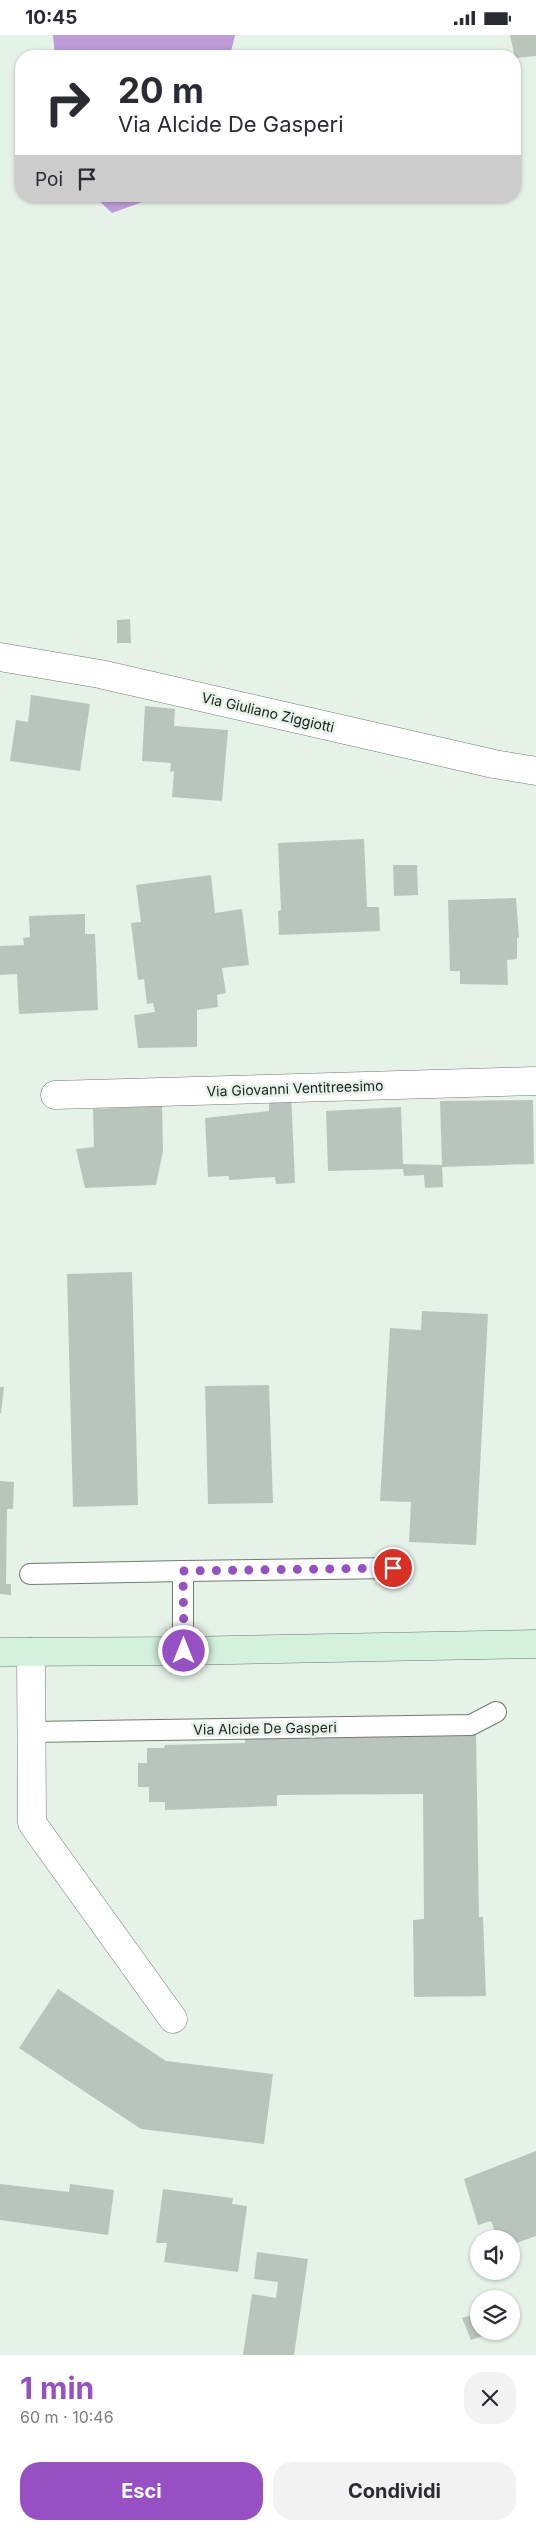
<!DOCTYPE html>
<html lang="it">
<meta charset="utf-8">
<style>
body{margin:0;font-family:Inter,sans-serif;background:#f2f2f3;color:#2b2b33;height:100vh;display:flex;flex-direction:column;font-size:19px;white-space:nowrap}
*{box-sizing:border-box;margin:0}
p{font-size:16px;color:#7c7c81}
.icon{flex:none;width:28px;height:28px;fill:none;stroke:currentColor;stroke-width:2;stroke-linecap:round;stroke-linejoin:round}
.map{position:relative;height:2320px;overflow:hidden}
.drawer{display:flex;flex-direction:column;background:#fff;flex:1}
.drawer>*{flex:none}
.guide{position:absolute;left:15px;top:15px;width:506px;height:152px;border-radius:20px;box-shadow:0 1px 4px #0004;background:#fff;color:#2b2b33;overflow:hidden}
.controls{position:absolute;left:470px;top:2195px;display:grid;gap:10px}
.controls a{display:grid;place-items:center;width:50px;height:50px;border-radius:50%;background:#fff;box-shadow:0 1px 4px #0004;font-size:25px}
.pin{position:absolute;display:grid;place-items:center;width:42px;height:42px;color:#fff;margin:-21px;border:2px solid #fff;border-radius:50%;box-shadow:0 1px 5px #0007}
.me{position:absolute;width:55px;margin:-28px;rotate:0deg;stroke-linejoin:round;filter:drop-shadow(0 0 4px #0008)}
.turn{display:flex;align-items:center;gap:18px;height:105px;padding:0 20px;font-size:22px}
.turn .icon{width:65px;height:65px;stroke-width:2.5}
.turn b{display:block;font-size:35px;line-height:42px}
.then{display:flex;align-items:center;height:48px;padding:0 20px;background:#0003;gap:10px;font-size:19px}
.round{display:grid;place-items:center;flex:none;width:52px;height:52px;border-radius:20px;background:#f2f2f3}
.head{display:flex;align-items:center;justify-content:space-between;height:85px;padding:0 20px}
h1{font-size:30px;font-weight:700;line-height:38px;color:#9650c4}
.cta{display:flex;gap:10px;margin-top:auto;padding:10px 20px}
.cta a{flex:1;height:58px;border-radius:20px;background:#9650c4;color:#fff;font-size:20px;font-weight:700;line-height:58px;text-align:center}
.cta a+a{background:#f2f2f3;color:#2b2b33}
.status{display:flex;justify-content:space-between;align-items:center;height:35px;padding:0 25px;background:#fff;direction:ltr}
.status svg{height:14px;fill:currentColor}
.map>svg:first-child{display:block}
</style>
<div class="status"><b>10:45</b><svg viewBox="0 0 49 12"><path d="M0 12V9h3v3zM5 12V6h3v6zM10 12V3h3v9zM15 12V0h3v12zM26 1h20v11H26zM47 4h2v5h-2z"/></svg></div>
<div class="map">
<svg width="536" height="2320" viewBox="0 0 536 2320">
<rect width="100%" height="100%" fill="#e5f2e8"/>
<path fill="#bc9bd6" d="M 53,0 L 235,0 L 230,21 L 55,21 Z
M 94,161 L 159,161 L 112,178 Z"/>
<path fill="#b9c5bc" d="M 510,0 L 536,0 L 536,21 L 515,23 Z
M 130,584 L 131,608 L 117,608 L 117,585 Z
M 31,660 L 90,669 L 80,736 L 10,726 L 16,685 L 28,687 Z
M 145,671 L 175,674 L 174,691 L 228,695 L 222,766 L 172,762 L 174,736 L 170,737 L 171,728 L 142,726 Z
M 364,804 L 367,872 L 379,872 L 380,896 L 279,900 L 278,876 L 281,875 L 278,808 Z
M 393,830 L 417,830 L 418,860 L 394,861 Z
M 211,840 L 215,878 L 242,874 L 249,930 L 222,933 L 226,958 L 217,960 L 218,972 L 197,975 L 197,1012 L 138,1013 L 134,980 L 155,977 L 153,968 L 147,969 L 144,944 L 138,945 L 131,888 L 141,887 L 136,850 Z
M 516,863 L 519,903 L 517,903 L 517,924 L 507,925 L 508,950 L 460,949 L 460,936 L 450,936 L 448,865 Z
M 85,879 L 85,899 L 95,899 L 98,975 L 19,979 L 17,939 L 0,940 L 0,911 L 24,910 L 23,903 L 30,902 L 29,881 Z
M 291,1056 L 295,1148 L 276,1149 L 275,1142 L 229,1145 L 229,1141 L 208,1142 L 205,1083 L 269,1076 L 269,1057 Z
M 533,1065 L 534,1129 L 442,1132 L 443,1152 L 425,1153 L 424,1140 L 404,1141 L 403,1134 L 328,1136 L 326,1076 L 401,1072 L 403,1129 L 442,1130 L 440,1066 Z
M 162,1071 L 163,1116 L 156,1150 L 85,1153 L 76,1114 L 94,1112 L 93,1074 Z
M 132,1237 L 138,1470 L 73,1472 L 67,1239 Z
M 422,1276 L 488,1279 L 476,1510 L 409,1507 L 411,1467 L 380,1466 L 390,1293 L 421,1295 Z
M 269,1350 L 273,1468 L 208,1469 L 205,1351 Z
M 0,1352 L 4,1352 L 1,1378 L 0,1378 Z
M 0,1446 L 14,1447 L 13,1474 L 7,1474 L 6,1549 L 11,1549 L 11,1560 L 0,1559 Z
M 476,1696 L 479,1882 L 483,1882 L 486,1961 L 414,1962 L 413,1885 L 424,1884 L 423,1759 L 277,1760 L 277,1771 L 165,1775 L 165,1767 L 149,1767 L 149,1752 L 138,1752 L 138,1728 L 147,1728 L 147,1713 L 164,1713 L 165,1710 L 245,1708 L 245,1701 Z
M 58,1954 L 166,2026 L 273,2039 L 264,2109 L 141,2094 L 19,2013 Z
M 536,2116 L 536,2201 L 511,2210 L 511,2204 L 498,2204 L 491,2186 L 478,2190 L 464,2144 Z
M 0,2149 L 69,2157 L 70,2149 L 114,2155 L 108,2200 L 0,2185 Z
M 163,2154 L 233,2163 L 232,2169 L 247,2171 L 238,2237 L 164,2227 L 167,2208 L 156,2208 Z
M 257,2217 L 308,2224 L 294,2320 L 243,2320 L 252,2259 L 276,2263 L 278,2247 L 254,2244 Z
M 479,2278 L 479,2296 L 496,2297 L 471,2305 L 462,2283 Z"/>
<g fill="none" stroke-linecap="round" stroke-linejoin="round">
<g stroke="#707b73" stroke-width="22">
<path id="lane" d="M 183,1536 L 393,1533
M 30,1539 L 183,1536 L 183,1616
M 31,1697 L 471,1690 L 496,1677"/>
</g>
<g stroke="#707b73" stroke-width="29">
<path id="street" d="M 0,622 L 100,639 L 494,729 L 536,736
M 55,1060 L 536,1046
M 31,1617 L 32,1788 L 173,1984"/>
</g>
<g stroke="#707b73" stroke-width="29">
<path id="secondary" d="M 0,1617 L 183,1616 L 536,1609"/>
</g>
<use href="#lane" stroke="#fff" stroke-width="20"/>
<use href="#street" stroke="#fff" stroke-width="28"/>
<use href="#secondary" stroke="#d3f1dc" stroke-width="28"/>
</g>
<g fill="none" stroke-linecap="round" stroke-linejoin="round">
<path stroke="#9650c4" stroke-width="9" stroke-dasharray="0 16.2" d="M 184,1616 L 183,1536 L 393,1533"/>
</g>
<g text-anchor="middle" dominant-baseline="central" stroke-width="5" stroke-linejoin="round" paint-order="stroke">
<g font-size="14" fill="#202521" stroke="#e5f2e8">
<text transform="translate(268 677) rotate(13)">Via Giuliano Ziggiotti</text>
<text transform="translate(295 1053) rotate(-2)">Via Giovanni Ventitreesimo</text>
<text transform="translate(265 1693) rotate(-1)">Via Alcide De Gasperi</text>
</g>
</g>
</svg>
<div class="controls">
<a><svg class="icon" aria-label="sound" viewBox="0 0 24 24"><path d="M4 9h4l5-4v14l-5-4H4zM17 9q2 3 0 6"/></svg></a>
<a><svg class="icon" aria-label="layers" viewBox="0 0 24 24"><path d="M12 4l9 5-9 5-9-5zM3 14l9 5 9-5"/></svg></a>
</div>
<div class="pin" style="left:393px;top:1533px;background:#d93025"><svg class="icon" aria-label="arrive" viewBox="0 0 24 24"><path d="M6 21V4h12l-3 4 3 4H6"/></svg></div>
<svg class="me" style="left:184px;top:1616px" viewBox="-20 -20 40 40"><circle r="17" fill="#9650c4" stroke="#fff" stroke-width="3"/><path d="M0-11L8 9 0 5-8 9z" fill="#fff"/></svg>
<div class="guide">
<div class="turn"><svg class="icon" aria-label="right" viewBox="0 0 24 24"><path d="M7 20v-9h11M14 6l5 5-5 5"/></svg><div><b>20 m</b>Via Alcide De Gasperi</div></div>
<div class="then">Poi<svg class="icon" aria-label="arrive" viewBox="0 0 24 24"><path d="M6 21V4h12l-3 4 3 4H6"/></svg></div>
</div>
</div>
<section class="drawer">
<div class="head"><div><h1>1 min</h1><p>60 m · 10:46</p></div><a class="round"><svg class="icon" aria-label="close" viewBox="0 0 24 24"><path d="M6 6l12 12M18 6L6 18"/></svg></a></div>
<div class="cta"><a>Esci</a><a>Condividi</a></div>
</section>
